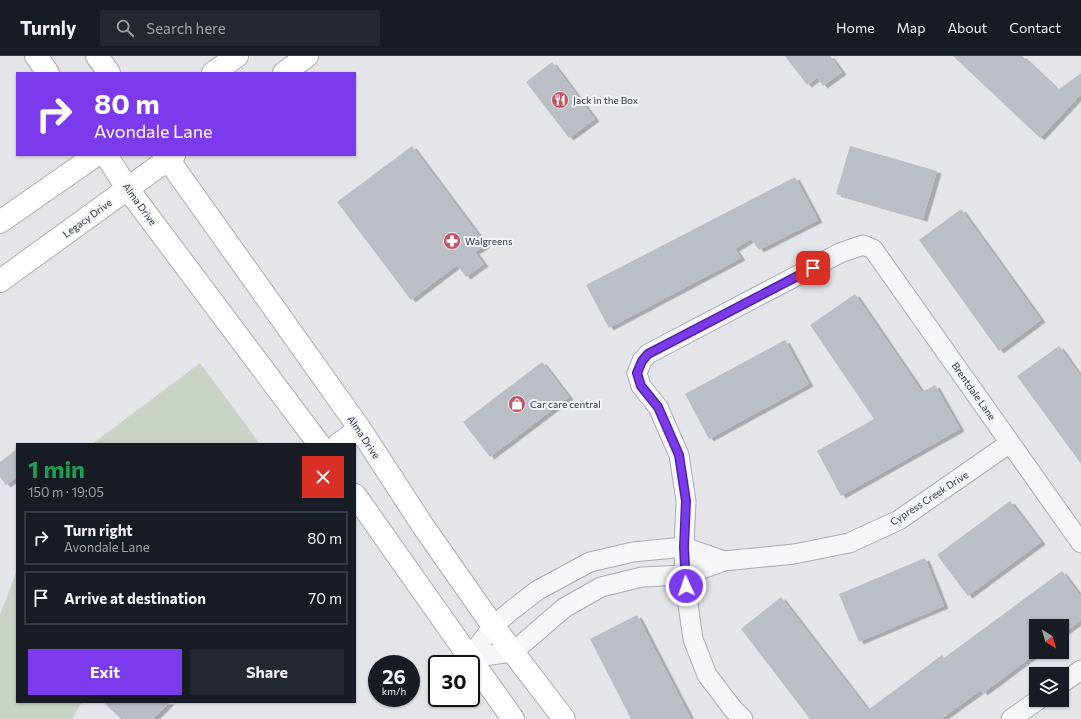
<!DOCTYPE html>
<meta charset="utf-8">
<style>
body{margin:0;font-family:Commissioner,sans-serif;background:#242831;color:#f1f3f6;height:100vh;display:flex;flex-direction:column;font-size:15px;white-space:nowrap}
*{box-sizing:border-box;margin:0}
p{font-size:13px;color:#9ea1a6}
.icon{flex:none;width:22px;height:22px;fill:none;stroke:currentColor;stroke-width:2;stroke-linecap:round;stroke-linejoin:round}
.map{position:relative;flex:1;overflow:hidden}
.side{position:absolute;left:16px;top:387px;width:340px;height:260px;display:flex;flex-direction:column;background:#171b24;border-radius:0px;box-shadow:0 1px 3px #0004}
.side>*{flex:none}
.top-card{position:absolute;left:16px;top:16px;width:340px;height:84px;border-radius:0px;box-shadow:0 1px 3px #0004;background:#7c3aed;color:#fff;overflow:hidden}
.needle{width:26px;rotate:143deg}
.fabs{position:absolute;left:1029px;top:563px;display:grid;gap:8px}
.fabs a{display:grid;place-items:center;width:40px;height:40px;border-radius:0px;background:#171b24;box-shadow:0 1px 3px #0004;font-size:20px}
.speed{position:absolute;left:368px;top:599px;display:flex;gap:8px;font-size:20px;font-weight:700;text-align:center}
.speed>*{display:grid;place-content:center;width:52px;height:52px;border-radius:50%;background:#171b24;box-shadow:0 1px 3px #0004;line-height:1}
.speed small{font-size:10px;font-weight:400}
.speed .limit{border:2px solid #111;border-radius:6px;background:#fff;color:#111}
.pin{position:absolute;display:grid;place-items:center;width:34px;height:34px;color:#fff;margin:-17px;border-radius:8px;box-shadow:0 2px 6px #0006}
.me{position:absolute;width:44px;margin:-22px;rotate:357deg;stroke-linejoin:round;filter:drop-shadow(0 0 3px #0008)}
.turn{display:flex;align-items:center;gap:14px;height:84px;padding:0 12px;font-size:18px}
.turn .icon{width:52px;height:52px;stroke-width:2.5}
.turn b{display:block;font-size:28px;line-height:34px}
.round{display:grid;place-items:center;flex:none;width:42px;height:42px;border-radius:0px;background:#242831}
.head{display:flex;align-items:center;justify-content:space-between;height:68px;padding:0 12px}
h1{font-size:24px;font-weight:700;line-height:30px;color:#1e9e55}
.button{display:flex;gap:8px;margin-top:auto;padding:8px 12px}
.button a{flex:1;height:46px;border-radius:0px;background:#7c3aed;color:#fff;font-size:16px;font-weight:700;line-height:46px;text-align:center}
.button a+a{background:#242831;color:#f1f3f6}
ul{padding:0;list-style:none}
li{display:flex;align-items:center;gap:12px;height:54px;margin:0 8px 6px;padding:0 4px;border:2px solid #363941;border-radius:0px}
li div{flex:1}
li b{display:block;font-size:15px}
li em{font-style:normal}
header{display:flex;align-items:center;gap:24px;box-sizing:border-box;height:56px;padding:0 20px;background:#171b24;border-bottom:1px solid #363941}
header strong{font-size:19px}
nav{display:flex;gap:22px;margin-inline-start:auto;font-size:14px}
.search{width:280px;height:36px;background:#242831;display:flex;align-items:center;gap:10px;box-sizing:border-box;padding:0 14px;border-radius:0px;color:#9ea1a6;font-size:15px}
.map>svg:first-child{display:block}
</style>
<header>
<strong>Turnly</strong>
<div class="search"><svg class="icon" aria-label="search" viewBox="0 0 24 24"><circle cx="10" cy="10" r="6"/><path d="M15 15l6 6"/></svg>Search here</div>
<nav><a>Home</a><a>Map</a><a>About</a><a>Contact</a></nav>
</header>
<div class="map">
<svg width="1081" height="663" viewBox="0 0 1081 663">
<defs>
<filter id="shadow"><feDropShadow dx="4.5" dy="2.5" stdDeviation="0" flood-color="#0004"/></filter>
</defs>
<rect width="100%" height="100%" fill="#e3e5e9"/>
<path fill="#c8d2c5" d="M 200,307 L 260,388 L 92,388 Z
M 17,514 L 17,646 L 82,646 L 72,663 L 0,663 L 0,559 Z"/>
<path fill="#babfc6" filter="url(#shadow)" d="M 785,0 L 830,0 L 842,16 L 823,30 L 817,22 L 807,29 Z
M 953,0 L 1022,0 L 1058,34 L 1081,17 L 1081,38 L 1040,82 Z
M 552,6 L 595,63 L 569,82 L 526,26 Z
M 412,90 L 486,189 L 475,196 L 484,208 L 466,221 L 457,209 L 411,244 L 337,146 Z
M 850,90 L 937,115 L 923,163 L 836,138 Z
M 795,121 L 818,164 L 759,194 L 751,183 L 735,193 L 741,202 L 609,272 L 586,229 Z
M 961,153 L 1041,264 L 999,295 L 919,184 Z
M 855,238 L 922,336 L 935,329 L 960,373 L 841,440 L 817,395 L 874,363 L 810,269 Z
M 785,284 L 809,328 L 709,383 L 685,338 Z
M 1059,290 L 1081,321 L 1081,408 L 1017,320 Z
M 542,306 L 569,341 L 490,401 L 463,366 Z
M 17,393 L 17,421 L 6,429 L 0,421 L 0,406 Z
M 1010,445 L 1041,486 L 968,540 L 937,499 Z
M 925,502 L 944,550 L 859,586 L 839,538 Z
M 1062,515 L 1081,541 L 1081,564 L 1062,578 L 1062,570 L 1036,570 L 1036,596 L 1038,596 L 983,637 L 981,634 L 941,663 L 810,663 L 741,573 L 781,541 L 868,654 L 942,599 L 944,602 Z
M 637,559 L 691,663 L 631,663 L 590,583 Z
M 103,646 L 170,646 L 153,663 L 121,663 Z"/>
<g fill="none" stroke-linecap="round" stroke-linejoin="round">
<g stroke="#a8acb3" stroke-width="21">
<path id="minor" d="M 469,602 L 513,596 L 564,552 L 601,531 L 642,521 L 685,519 L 724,505 L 794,498 L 849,487 L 899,464 L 1010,387
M 469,602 L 493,570 L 512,554 L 538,534 L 590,506 L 633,496 L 684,491 L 724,505
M 1062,627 L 1081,614
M 743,663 L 733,653 L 707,619 L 693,583 L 687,541 L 685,519 L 684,491 L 686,445 L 679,399 L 658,351 L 641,330 L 637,317 L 642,305 L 648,298 L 840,197 L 863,189 L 873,193 L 1081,487
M 1011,663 L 1038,644"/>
</g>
<g stroke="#a8acb3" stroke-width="24">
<path id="secondary" d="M 36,0 L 48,17
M 97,0 L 109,17
M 213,17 L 237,0
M 284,17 L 307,0
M 106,99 L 127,132 L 319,388
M 165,99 L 360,373 L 423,470 L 493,570 L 564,663
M 0,166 L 96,99
M 0,225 L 174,99
M 339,388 L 360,373
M 355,439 L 513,663"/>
</g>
<use href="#minor" stroke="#f5f6f8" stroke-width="19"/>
<use href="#secondary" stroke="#fff" stroke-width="22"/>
</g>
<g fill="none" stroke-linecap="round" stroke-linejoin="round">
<g stroke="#51269a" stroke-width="10">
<path id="route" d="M 686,530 L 684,491 L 686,445 L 679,399 L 658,351 L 641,330 L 637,317 L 642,305 L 648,298 L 813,212"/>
</g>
<use href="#route" stroke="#7c3aed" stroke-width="7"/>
</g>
<defs>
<g id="restaurant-disc" transform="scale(0.9)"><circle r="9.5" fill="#c05666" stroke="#f2f4f7"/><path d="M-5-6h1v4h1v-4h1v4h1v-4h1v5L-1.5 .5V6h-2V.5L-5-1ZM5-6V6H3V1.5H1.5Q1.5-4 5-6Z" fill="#fff"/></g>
<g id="pharmacy-disc" transform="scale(0.9)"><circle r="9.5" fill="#c05666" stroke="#f2f4f7"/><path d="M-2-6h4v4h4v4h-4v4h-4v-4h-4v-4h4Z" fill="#fff"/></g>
<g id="shop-disc" transform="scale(0.9)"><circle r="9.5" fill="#c05666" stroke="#f2f4f7"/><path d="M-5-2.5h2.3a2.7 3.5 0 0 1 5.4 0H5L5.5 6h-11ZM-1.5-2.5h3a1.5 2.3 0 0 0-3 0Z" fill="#fff"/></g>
</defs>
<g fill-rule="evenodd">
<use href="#restaurant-disc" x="560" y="44"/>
<use href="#pharmacy-disc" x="452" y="185"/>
<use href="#shop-disc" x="517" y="348"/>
</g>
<g text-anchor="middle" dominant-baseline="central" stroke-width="4" stroke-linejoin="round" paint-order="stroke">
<g font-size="10" fill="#2c3340" stroke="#f2f4f7" text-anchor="start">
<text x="573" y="44">Jack in the Box</text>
<text x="465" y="185">Walgreens</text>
<text x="530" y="348">Car care central</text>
</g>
<g font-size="10" fill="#2c3340" stroke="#f2f4f7">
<text transform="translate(140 148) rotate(54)">Alma Drive</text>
<text transform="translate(87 162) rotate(-36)">Legacy Drive</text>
<text transform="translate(974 335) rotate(55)">Brentdale Lane</text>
<text transform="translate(364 381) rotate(56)">Alma Drive</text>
<text transform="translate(929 442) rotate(-33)">Cypress Creek Drive</text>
</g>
</g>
</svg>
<div class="fabs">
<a><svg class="needle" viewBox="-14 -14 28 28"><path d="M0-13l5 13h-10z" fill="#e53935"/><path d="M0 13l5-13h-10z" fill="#9ea1a6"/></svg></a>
<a><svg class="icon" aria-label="layers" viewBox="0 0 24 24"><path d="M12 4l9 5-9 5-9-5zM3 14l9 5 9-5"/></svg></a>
</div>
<div class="speed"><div>26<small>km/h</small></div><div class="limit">30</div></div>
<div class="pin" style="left:813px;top:212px;background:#d93025"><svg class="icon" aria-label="arrive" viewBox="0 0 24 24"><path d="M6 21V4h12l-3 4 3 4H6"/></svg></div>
<svg class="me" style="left:686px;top:530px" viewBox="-20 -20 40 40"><circle r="17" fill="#7c3aed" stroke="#fff" stroke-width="3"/><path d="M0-11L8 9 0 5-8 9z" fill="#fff"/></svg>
<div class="top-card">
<div class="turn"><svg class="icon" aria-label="right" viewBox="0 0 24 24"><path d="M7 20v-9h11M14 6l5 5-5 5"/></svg><div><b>80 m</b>Avondale Lane</div></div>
</div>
<section class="side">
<div class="head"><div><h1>1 min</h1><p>150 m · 19:05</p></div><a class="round" style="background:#d93025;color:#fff"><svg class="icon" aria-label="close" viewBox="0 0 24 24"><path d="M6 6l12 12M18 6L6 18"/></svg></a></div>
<ul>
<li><svg class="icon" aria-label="right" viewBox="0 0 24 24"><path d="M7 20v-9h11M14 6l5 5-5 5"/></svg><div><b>Turn right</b><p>Avondale Lane</p></div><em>80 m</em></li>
<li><svg class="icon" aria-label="arrive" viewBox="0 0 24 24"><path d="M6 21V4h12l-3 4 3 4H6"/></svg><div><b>Arrive at destination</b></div><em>70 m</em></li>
</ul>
<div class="button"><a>Exit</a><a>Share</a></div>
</section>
</div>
